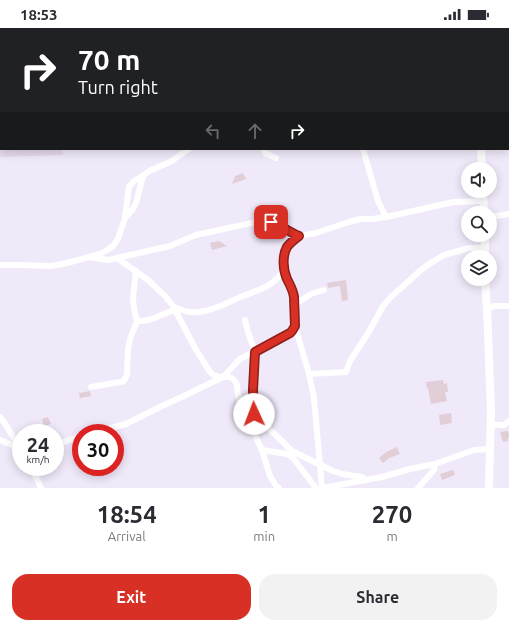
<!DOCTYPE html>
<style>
body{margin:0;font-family:Ubuntu,sans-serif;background:#f2f2f3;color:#2b2b33;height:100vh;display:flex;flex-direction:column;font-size:15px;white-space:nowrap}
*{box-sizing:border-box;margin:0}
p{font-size:13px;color:#7c7c81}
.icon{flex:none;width:22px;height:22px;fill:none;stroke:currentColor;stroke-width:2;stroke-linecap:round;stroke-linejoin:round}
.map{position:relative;height:460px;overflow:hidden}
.details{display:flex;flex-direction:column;background:#fff;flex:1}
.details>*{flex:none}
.banner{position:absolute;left:0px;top:0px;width:509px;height:122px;box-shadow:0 2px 10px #0003;background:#202124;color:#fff;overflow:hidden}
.buttons{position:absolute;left:461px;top:134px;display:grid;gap:8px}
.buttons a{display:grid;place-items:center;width:36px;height:36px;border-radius:50%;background:#fff;box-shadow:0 2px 10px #0003;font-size:20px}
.speed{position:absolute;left:12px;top:396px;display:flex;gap:8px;font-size:20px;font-weight:700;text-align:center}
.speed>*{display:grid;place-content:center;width:52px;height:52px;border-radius:50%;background:#fff;box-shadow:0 2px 10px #0003;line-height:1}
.speed small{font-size:10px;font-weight:400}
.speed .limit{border:6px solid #d22;background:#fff;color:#111}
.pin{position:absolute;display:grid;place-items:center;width:34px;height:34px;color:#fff;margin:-17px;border-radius:8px;box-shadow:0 2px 6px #0006}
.me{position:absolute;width:44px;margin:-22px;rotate:358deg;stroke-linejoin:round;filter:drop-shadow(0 0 3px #0008)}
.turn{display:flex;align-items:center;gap:14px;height:84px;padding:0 12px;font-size:18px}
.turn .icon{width:52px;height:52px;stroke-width:2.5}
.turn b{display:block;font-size:28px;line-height:34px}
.lanes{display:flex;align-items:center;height:38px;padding:0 12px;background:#0003;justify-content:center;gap:20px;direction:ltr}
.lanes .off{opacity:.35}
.eta{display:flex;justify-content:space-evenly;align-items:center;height:68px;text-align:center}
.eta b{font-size:24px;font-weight:600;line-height:28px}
.cta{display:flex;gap:8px;margin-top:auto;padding:8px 12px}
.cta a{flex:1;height:46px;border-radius:16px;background:#d93025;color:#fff;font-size:16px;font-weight:600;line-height:46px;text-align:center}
.cta a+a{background:#f2f2f3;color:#2b2b33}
.status{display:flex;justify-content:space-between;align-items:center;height:28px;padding:0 20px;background:#fff;direction:ltr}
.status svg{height:11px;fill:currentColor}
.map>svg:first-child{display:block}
</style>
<div class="status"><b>18:53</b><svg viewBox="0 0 49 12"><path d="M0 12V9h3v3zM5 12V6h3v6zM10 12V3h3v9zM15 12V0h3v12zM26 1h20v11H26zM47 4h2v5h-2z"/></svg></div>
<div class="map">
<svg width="509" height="460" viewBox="0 0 509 460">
<rect width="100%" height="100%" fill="#f0e9fa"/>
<path fill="#e6daed" d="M 0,0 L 58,0 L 58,1 L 1,1 L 1,121 L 62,121 L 63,127 L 0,129 Z"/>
<path fill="#e1ced7" d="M 243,145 L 246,151 L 232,156 L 235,148 Z
M 219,213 L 227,218 L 212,222 L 210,215 Z
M 346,252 L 348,272 L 342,273 L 340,258 L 328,260 L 327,255 Z
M 443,352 L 444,356 L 447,355 L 448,364 L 445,364 L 447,373 L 431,376 L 428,360 L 427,360 L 426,354 Z
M 90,363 L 91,368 L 80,370 L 79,365 Z
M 451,385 L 452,395 L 440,397 L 439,387 Z
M 48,389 L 51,396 L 44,398 L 42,391 Z
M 508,403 L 509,407 L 509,409 L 508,410 L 508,413 L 503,414 L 500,404 Z
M 397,419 L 400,426 L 389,430 L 383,435 L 379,430 L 386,424 Z
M 453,442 L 455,447 L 442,452 L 440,446 Z"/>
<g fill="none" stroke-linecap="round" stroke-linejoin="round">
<path stroke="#fff" stroke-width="3" d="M 0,56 L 1,56"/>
<path stroke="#fff" stroke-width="6" d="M 508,9 L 509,9
M 508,28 L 509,33
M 263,121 L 265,125 L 276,130
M 363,121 L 378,173 L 386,189
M 125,188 L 129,159 L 134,153 L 144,147
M 490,189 L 509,186
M 89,229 L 109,232 L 117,230 L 148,252 L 165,268 L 173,278 L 195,320 L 210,344 L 215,348 L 220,349 L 229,349 L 232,350 L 235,353 L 237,357 L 238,367 L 242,380 L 262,422 L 270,448 L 276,458 L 279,460
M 117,230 L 170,218 L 196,207 L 265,192 L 279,196 L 291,205 L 299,208
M 0,237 L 21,237 L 51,238 L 67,235 L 100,226 L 109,221 L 113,218 L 118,211 L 125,190 L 133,181 L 136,175 L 143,148 L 149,143 L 170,134 L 189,121
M 294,277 L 311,266 L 324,262
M 173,278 C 180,282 189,285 197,284 C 214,283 228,274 243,268 C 252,264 261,262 269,257 C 275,253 280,248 284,242
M 487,281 L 494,278 L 509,278
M 245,292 L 248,304 L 255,324 L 253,362 L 254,386 L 252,398
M 137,293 C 152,294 162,285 176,282
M 309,346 L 346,344 L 350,333 L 370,302 L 383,278 L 391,269 L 421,242 L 429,236 L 444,227 L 469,220 L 485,220
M 91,359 L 120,354 L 124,353 L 127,347 L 128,321 L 130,311 L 137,293 L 134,281 L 133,270 L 136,243
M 254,386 L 292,423 L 293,426
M 0,389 L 6,397 L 21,423
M 491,400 L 494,397 L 504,397 L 509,393
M 91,405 L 126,396 L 160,379 L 186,367 L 223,349 L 240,331 L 290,305 L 295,298
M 0,412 L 12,417 L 20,422
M 55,417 L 81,408
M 262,422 L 287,426 L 293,430 L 316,460
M 292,423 L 333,443 L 342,446 L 362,449 L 366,452
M 31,439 L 41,460
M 322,460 L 314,370 L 309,346 L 295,298 L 294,265 L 284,242 L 284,235 L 287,220 L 299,208 L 316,205 L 349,194 L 361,191 L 372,191 L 386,189 L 454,174 L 484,173
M 322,460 L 382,449 L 410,441 L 435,436
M 418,460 L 434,442 L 435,436 L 474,422 L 489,421"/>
<path stroke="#fff" stroke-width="8" d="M 475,0 L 475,1
M 481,121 L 482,141
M 483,163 L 484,185
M 485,229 L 485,207
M 485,251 L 487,281 L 491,383 L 489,460"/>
</g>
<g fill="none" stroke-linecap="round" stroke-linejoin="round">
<g stroke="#8d1f18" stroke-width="10">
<path id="route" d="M 254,386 L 253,362 L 255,324 L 290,305 L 292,303 L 295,298 L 294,269 C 293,262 290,257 287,251 C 283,242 282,228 287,219 C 290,215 295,211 299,208 C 289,204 281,197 271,194"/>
</g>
<use href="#route" stroke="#d93025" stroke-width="7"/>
</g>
</svg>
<div class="buttons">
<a><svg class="icon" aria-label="sound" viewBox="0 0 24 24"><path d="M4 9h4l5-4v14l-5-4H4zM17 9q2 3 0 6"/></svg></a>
<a><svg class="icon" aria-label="search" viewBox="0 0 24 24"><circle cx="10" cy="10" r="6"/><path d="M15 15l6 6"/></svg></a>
<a><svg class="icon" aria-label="layers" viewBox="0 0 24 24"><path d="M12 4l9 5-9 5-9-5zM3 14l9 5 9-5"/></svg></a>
</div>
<div class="speed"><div>24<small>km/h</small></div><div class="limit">30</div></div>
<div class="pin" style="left:271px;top:194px;background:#d93025"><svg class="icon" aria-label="arrive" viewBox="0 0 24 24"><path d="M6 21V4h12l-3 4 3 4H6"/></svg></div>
<svg class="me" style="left:254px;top:386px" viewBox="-20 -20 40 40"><circle r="19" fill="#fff"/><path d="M0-13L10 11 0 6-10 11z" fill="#d93025"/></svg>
<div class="banner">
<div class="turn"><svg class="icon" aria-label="right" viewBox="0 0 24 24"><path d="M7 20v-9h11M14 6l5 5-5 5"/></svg><div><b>70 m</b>Turn right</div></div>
<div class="lanes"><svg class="icon off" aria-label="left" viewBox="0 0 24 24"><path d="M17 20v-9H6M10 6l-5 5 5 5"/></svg><svg class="icon off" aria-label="ahead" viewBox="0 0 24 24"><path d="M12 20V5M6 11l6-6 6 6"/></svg><svg class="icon" aria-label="right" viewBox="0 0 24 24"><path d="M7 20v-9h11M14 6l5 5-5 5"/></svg></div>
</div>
</div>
<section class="details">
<div class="eta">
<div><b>18:54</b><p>Arrival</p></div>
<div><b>1</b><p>min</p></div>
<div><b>270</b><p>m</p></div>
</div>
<div class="cta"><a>Exit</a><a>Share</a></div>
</section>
